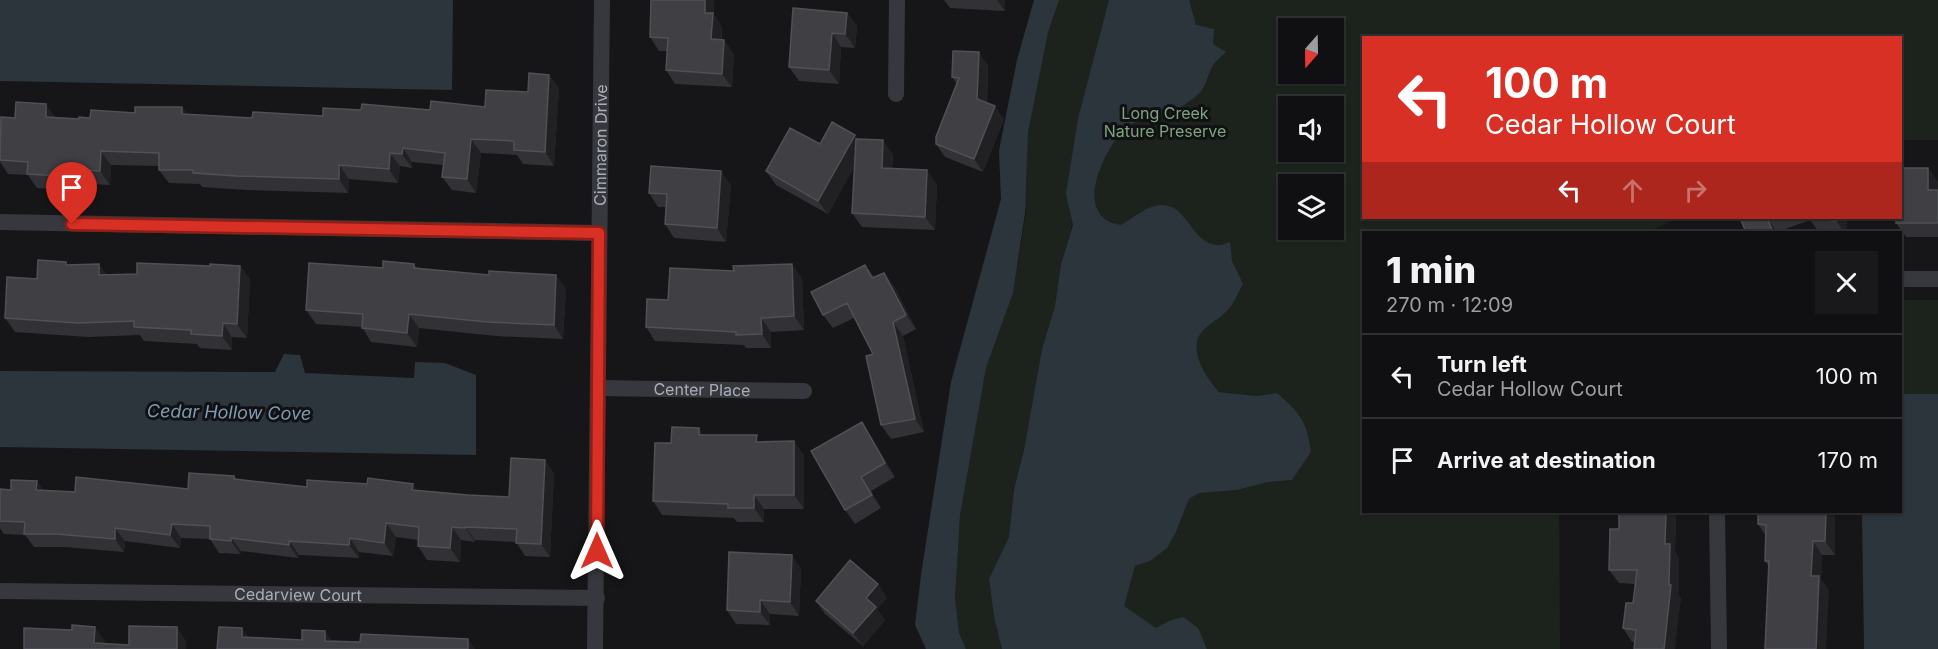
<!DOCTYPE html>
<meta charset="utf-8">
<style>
body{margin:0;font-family:Inter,sans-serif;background:#19191b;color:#f1f3f6;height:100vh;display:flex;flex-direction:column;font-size:22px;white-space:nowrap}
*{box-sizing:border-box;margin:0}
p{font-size:20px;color:#9c9d9f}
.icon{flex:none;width:33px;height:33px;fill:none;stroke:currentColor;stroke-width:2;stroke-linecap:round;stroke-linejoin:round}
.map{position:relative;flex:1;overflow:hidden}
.side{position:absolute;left:1362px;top:231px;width:540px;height:282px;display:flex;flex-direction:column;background:#101012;border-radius:0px;box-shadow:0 2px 4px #0004,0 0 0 2px #303032}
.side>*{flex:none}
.top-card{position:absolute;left:1362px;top:36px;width:540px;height:183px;border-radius:0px;box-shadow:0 2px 4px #0004,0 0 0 2px #303032;background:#d93025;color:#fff;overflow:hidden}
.needle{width:39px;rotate:200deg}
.fabs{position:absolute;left:1278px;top:18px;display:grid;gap:12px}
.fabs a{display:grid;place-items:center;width:66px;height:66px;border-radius:0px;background:#101012;box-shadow:0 2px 4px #0004,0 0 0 2px #303032;font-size:30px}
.pin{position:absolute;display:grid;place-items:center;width:51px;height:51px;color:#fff;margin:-62px -26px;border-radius:50% 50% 50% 0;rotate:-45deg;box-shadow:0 0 6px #0007}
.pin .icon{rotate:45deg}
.me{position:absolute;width:66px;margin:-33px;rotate:0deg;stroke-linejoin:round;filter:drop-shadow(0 0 4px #0008)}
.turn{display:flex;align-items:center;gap:21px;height:126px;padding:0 24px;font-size:27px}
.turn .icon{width:78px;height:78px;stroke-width:2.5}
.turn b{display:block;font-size:42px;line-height:51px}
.lanes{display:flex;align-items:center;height:57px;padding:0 24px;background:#0003;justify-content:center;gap:30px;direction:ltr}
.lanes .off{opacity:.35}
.round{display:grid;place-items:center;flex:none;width:63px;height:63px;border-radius:0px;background:#19191b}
.summary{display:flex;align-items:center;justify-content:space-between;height:102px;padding:0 24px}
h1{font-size:36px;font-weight:800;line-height:45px}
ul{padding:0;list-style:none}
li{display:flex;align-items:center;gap:18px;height:84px;padding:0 24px;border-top:2px solid #303032}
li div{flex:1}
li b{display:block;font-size:22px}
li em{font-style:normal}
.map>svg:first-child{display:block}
</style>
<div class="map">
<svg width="1938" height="649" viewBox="0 0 1938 649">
<rect width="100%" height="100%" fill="#161618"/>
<path fill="#1c231d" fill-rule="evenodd" d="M 1034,0 L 1938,0 L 1938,140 L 1901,140 L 1900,38 L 1364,38 L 1364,218 L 1678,218 L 1648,232 L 1364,232 L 1364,512 L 1559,512 L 1560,649 L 1207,649 L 1206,644 L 1169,621 L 1156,628 L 1123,606 L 1135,566 L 1150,561 L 1176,532 L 1189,499 L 1199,493 L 1237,490 L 1268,482 L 1292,480 L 1311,452 C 1307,421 1300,413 1277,393 L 1257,396 L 1219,392 C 1208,378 1188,351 1201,333 C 1208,324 1218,320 1226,312 C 1234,304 1238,293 1243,284 L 1073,223 L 1061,264 L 1055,306 L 1042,349 L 1024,450 L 1014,489 L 1009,537 L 989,580 L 994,617 L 1002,649 L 966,649 L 959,633 L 955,597 L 960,516 L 986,368 L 1013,293 L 1026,213 L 1025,207 L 999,151 L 1017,60 ZM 1288,28 L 1334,28 L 1334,74 L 1288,74 ZM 1288,106 L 1334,106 L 1334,152 L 1288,152 ZM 1288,184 L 1334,184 L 1334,230 L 1288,230 Z
M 1901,300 L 1938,300 L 1938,394 L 1901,394 Z"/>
<path fill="#2c353c" d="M 0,0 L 453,0 L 452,90 L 0,81 Z
M 1034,0 L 1059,0 L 1048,32 L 1028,132 L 1025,213 L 1013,293 L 986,368 L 960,516 L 955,597 L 959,633 L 966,649 L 926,649 L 915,625 L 921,575 L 951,382 L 1001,199 L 999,151 L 1017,60 Z
M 1109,0 L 1189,0 L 1196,25 L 1214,29 L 1213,44 L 1226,52 C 1221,57 1214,62 1211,69 C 1208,75 1206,84 1202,90 C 1198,96 1190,100 1184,105 C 1171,116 1145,115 1129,126 C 1108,141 1076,204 1108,221 C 1111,223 1117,224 1121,225 C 1133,218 1148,205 1162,205 C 1188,205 1191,243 1217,245 C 1220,246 1227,243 1230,242 L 1232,261 L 1243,284 C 1238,293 1234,304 1226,312 C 1218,320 1208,324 1201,333 C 1188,351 1207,378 1219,392 L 1257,396 L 1277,393 C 1300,413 1307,421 1311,452 L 1292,480 L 1268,482 L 1237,490 L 1199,493 L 1189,499 L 1176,532 L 1167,548 L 1150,561 L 1135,566 L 1124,606 L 1156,628 L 1169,621 L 1183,617 L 1198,628 L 1207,649 L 1002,649 L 994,617 L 989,579 L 1009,537 L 1014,489 L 1024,450 L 1042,349 L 1055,306 L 1061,264 L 1073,225 L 1066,194 L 1078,119 Z
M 284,354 L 300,355 L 305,373 L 414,378 L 415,362 L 445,363 L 476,375 L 476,455 L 0,447 L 0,371 L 275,372 Z
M 1901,394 L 1938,394 L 1938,649 L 1864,649 L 1862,512 L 1900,512 Z"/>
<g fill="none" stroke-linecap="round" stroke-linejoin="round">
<g stroke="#37383d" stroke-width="16">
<path d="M 896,94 L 897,0"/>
<path d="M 0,222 L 599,233"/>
<path d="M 1900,279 L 1938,279"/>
<path id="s1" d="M 598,388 L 804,391"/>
<path d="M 1717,512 L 1719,649"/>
<path id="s2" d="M 0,591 L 597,598"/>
<path id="s3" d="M 595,649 L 602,0"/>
</g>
</g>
<path fill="#323236" d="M 944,0 L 1005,0 L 1005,11 L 950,8 Z
M 847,13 L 857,26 L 855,48 L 841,47 L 839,84 L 799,81 L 789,67 Z
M 714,15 L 722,27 L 722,40 L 734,54 L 732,87 L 675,84 L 666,70 L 667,51 L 659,51 L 650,37 Z
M 988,65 L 987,103 L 1004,119 L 983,172 L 945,157 L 936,144 L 957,84 L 952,77 Z
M 549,75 L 559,88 L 554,166 L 523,164 L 517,155 L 481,153 L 476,193 L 452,190 L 442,177 L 443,165 L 412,162 L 412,168 L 400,166 L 398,183 L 349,179 L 348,193 L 246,190 L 202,187 L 200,184 L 169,183 L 159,170 L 159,166 L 111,165 L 110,185 L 70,183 L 69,190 L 37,188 L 28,175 L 8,174 L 0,162 L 0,136 L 15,118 L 56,118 L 79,119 L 182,107 L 187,114 L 252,118 L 323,116 L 361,110 L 430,110 L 485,107 L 528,92 Z
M 858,139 L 893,154 L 892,169 L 937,184 L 935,230 L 862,227 L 852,213 L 854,167 L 828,214 L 776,185 L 766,171 L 820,144 Z
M 1928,168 L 1938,182 L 1938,237 L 1906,237 L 1896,223 Z
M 731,185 L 726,242 L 674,238 L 665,224 L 666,207 L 658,207 L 649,193 Z
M 1740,218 L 1847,218 L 1846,232 L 1819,232 L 1810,220 L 1777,232 Z
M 99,264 L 106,275 L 137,274 L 210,266 L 240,266 L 250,279 L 247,338 L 232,337 L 232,350 L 200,348 L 197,344 L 144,341 L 140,335 L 88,337 L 15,332 L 5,318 L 37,279 L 69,265 Z
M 414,264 L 417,268 L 566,288 L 563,339 L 496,336 L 419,328 L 417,347 L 371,342 L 362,327 L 316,324 L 306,310 L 383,268 Z
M 865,265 L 874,277 L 894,286 L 916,329 L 903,336 L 924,432 L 891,439 L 881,425 L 873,354 L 854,318 L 833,328 L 823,315 Z
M 802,278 L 804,330 L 771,332 L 771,348 L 746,348 L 744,345 L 655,341 L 646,327 L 668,300 Z
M 704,435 L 761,442 L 804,455 L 804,509 L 764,509 L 764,522 L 737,522 L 734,518 L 662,515 L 653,501 L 671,443 Z
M 871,436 L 895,477 L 871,491 L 881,508 L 855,524 L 845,510 Z
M 554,473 L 550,557 L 525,556 L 516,542 L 475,540 L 475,542 L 461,540 L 460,562 L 427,560 L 418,546 L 418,540 L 396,537 L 393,556 L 359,552 L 359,558 L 299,555 L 298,558 L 241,551 L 240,554 L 219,553 L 210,539 L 181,538 L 180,548 L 125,541 L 124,552 L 65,547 L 34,547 L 25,535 L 4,534 L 0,528 L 0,489 L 11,490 L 37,481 L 43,491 L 75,492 L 188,489 L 234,476 L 237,479 L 307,487 L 367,484 L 413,484 L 417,490 L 468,495 L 509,497 Z
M 1619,512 L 1676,512 L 1675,552 L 1679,558 L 1679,596 L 1681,599 L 1634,642 L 1632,642 L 1623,628 L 1633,603 L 1635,584 L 1619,583 L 1609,570 L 1619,529 Z
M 1835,514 L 1835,555 L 1822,555 L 1821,579 L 1829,590 L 1769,567 L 1765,561 L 1766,536 L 1758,524 Z
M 801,569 L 799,616 L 770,614 L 770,625 L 736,624 L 727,610 Z
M 878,584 L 887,598 L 877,609 L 885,620 L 863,646 L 825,614 L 816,601 Z"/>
<path fill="#212124" d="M 705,0 L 714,0 L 714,15 L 722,27 L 721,53 L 711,39 L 705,13 Z
M 997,0 L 1005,0 L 1005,11 Z
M 847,13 L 857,26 L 855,48 L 845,34 Z
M 832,33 L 841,47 L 839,84 L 829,70 Z
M 724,40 L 734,54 L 732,87 L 722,74 Z
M 979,52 L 988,65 L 986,112 L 977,99 Z
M 549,75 L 559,88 L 554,166 L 545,152 Z
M 46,104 L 56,118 L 46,117 Z
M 995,106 L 1004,119 L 983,172 L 974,159 Z
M 182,107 L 192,120 L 182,114 Z
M 855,135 L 864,148 L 828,214 L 818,201 Z
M 471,139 L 481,153 L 476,193 L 467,179 Z
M 883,140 L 893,154 L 891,182 L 882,168 Z
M 403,148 L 412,162 L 412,168 L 402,154 Z
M 101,151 L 111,165 L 110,185 L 100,171 Z
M 390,153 L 400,166 L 398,183 L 389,169 Z
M 339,165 L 349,179 L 348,193 L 339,179 Z
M 1928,168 L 1938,182 L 1938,203 L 1928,190 Z
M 60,169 L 70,183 L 69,190 L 60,176 Z
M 927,170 L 937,184 L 935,230 L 925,217 Z
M 721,171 L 731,185 L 726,242 L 717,228 Z
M 1767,218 L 1777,232 L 1773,232 Z
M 1837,218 L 1847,218 L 1846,232 L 1844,232 L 1836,221 Z
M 99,264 L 109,278 L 99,275 Z
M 792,264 L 802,278 L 804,330 L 794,316 Z
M 240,266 L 250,279 L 247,338 L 237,324 Z
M 884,273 L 894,286 L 916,329 L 906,315 Z
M 556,275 L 566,288 L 563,339 L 554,325 Z
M 409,314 L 419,328 L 417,347 L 407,333 Z
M 761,318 L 771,332 L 771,348 L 762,334 Z
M 893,322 L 903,336 L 924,432 L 915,419 Z
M 223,323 L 232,337 L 232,350 L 222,336 Z
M 862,422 L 871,436 L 895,477 L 885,463 Z
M 699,428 L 709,442 L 699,435 Z
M 794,441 L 804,455 L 804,509 L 794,495 Z
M 545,460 L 554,473 L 550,557 L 541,544 Z
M 861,477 L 871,491 L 881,508 L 872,495 Z
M 37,481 L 46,495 L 36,490 Z
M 413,484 L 422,497 L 412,490 Z
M 754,495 L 764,509 L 764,522 L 754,508 Z
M 1666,512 L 1676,512 L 1675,552 L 1679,558 L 1679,596 L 1681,599 L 1675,649 L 1664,649 Z
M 1826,512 L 1833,512 L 1835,514 L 1835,555 L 1825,541 Z
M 386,523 L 396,537 L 393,556 L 384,543 Z
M 172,524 L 181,538 L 180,548 L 170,535 Z
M 452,527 L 461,540 L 460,562 L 450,548 Z
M 465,527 L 475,540 L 475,542 L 465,528 Z
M 115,528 L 125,541 L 124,552 L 115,539 Z
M 231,538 L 241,551 L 240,554 L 231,541 Z
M 350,538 L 359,552 L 359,558 L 349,545 Z
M 289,541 L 299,555 L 298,558 L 289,545 Z
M 1813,541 L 1822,555 L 1821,579 L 1829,590 L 1826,649 L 1816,649 L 1811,576 Z
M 792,555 L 801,569 L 799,616 L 790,602 Z
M 878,584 L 887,598 L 877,609 L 885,620 L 863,646 L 853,633 L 866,598 Z
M 760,600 L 770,614 L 770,625 L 760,612 Z
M 95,627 L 105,641 L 104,649 L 94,643 Z
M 177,627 L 186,641 L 186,649 L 177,649 Z
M 242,628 L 252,642 L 242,637 Z
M 325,631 L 335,644 L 325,641 Z
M 468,639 L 475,649 L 468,649 Z"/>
<path fill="#3f3f44" stroke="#4f5156" stroke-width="1.5" d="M 651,0 L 705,0 L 705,13 L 713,13 L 711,39 L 724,40 L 722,74 L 666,70 L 668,38 L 650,37 Z
M 793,8 L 847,13 L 845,34 L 832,33 L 829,70 L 789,67 Z
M 953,51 L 979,52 L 977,99 L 995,106 L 974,159 L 936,144 L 936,137 L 959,78 L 952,77 Z
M 529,73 L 549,75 L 545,152 L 514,150 L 514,141 L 471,139 L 467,179 L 442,177 L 445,153 L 403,148 L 402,154 L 390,153 L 389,169 L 339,165 L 339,179 L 236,176 L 193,173 L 193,170 L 159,170 L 159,153 L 101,151 L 100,171 L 60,169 L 60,176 L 27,174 L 28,162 L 0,160 L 1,117 L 15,118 L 16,102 L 46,104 L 46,117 L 79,119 L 79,117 L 90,118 L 91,110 L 135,113 L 135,107 L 182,107 L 182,114 L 252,118 L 253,112 L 323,116 L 323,108 L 361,110 L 362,104 L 430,110 L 431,101 L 485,107 L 486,90 L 528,92 Z
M 832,122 L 855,135 L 818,201 L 766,171 L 790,128 L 820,144 Z
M 856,139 L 883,140 L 882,168 L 927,170 L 925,217 L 852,213 Z
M 651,166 L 721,171 L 717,228 L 665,224 L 667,194 L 649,193 Z
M 1900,168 L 1928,168 L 1928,190 L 1938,190 L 1938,223 L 1896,223 L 1896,218 L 1900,218 Z
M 1740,218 L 1769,218 L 1767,218 L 1773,232 L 1746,232 Z
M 1810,218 L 1837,218 L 1836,221 L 1810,219 Z
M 38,260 L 66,262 L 66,265 L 99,264 L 99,275 L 137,274 L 137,263 L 210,266 L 210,264 L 240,266 L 237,324 L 223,323 L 222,336 L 191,334 L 191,330 L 134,327 L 134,321 L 78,323 L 5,318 L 7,277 L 37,279 Z
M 383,261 L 414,264 L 414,268 L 489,275 L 489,271 L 556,275 L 554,325 L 487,322 L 409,314 L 407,333 L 362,328 L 363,314 L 306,310 L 309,263 L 383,268 Z
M 792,264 L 794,316 L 761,318 L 762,334 L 736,335 L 736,332 L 646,327 L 647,299 L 668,300 L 670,268 L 734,271 L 733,266 Z
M 865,265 L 872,278 L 884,273 L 906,315 L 893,322 L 915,419 L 881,425 L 866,356 L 873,354 L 847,303 L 823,315 L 811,292 Z
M 862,422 L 885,463 L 861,477 L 872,495 L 845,510 L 811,451 Z
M 672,427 L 699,428 L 699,435 L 757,435 L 756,442 L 794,441 L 794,495 L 754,495 L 754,508 L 728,508 L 728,504 L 653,501 L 655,443 L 671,443 Z
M 511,458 L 545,460 L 541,544 L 516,543 L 517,529 L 465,527 L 465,528 L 452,527 L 450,548 L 418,546 L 419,527 L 386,523 L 384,543 L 350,538 L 349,545 L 289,541 L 289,545 L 231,538 L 231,541 L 210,539 L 210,526 L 172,524 L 170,535 L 115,528 L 115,539 L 56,534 L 24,534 L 25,522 L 0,521 L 0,489 L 11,490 L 11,480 L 37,481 L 36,490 L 75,492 L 76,477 L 188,489 L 189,473 L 234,476 L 234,479 L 307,487 L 307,480 L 367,484 L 368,478 L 413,484 L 412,490 L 468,495 L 509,497 Z
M 1619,512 L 1666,512 L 1665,544 L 1670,544 L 1669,585 L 1671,585 L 1664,649 L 1634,649 L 1636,630 L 1623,628 L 1626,603 L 1633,603 L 1637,570 L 1609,570 L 1610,529 L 1619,529 Z
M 1758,512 L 1826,512 L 1825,541 L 1813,541 L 1811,576 L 1819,576 L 1816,649 L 1765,649 L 1769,561 L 1765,561 L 1766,525 L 1758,524 Z
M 729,552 L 792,555 L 790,602 L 760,600 L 760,612 L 727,610 Z
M 850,560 L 878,584 L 866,598 L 876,607 L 853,633 L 816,601 Z
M 72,625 L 95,627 L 94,643 L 129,645 L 129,626 L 177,627 L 177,649 L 24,649 L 24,628 L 72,630 Z
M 219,627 L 242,628 L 242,637 L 302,640 L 302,630 L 325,631 L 325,641 L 360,642 L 361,634 L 468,639 L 468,649 L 217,649 Z"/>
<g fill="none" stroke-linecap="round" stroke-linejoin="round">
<g stroke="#8d1f18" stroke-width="15">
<path id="route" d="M 72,224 L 599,233 L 597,551"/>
</g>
<use href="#route" stroke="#d93025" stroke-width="10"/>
</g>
<g text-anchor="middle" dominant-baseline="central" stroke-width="6" stroke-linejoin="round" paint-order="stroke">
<g font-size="16" fill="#7fa381" stroke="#111113">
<text x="1165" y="113">Long Creek<tspan x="1165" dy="18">Nature Preserve</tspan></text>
</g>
<g font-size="16" fill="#a8adb8" stroke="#111113">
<text stroke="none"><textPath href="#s3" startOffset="504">Cimmaron Drive</textPath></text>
<text stroke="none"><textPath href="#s1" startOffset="104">Center Place</textPath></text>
<text stroke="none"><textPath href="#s2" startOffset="298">Cedarview Court</textPath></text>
</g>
<g font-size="18" font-style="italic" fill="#7f9bb3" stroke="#111113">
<text transform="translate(229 412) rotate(1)">Cedar Hollow Cove</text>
</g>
</g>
</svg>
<div class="fabs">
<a><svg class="needle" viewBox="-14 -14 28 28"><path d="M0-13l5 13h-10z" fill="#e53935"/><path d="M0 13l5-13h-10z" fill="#9c9d9f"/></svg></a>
<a><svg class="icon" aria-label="sound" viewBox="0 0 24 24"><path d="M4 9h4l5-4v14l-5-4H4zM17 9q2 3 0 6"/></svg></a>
<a><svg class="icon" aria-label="layers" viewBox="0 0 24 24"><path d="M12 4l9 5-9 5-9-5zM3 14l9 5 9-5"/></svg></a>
</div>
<div class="pin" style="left:72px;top:224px;background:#d93025"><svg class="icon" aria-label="arrive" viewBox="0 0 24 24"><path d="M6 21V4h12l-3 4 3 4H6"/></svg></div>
<svg class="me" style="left:597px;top:551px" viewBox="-20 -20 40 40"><path d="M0-17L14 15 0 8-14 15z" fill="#d93025" stroke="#fff" stroke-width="4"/></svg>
<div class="top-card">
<div class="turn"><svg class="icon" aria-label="left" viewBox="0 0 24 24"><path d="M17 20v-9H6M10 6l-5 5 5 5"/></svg><div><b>100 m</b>Cedar Hollow Court</div></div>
<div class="lanes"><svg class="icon" aria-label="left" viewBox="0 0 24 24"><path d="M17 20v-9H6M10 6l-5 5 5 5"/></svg><svg class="icon off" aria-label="ahead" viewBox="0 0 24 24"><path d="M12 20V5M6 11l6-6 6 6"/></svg><svg class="icon off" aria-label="right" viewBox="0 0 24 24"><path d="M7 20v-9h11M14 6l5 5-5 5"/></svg></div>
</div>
<section class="side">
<div class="summary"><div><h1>1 min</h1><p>270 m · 12:09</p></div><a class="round"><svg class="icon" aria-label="close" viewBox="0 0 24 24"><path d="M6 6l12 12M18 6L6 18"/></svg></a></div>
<ul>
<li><svg class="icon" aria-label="left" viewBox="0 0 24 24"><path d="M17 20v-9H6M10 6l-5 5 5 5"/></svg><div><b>Turn left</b><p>Cedar Hollow Court</p></div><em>100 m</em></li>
<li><svg class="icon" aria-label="arrive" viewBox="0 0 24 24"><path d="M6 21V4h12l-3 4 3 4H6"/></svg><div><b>Arrive at destination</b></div><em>170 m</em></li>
</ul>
</section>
</div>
